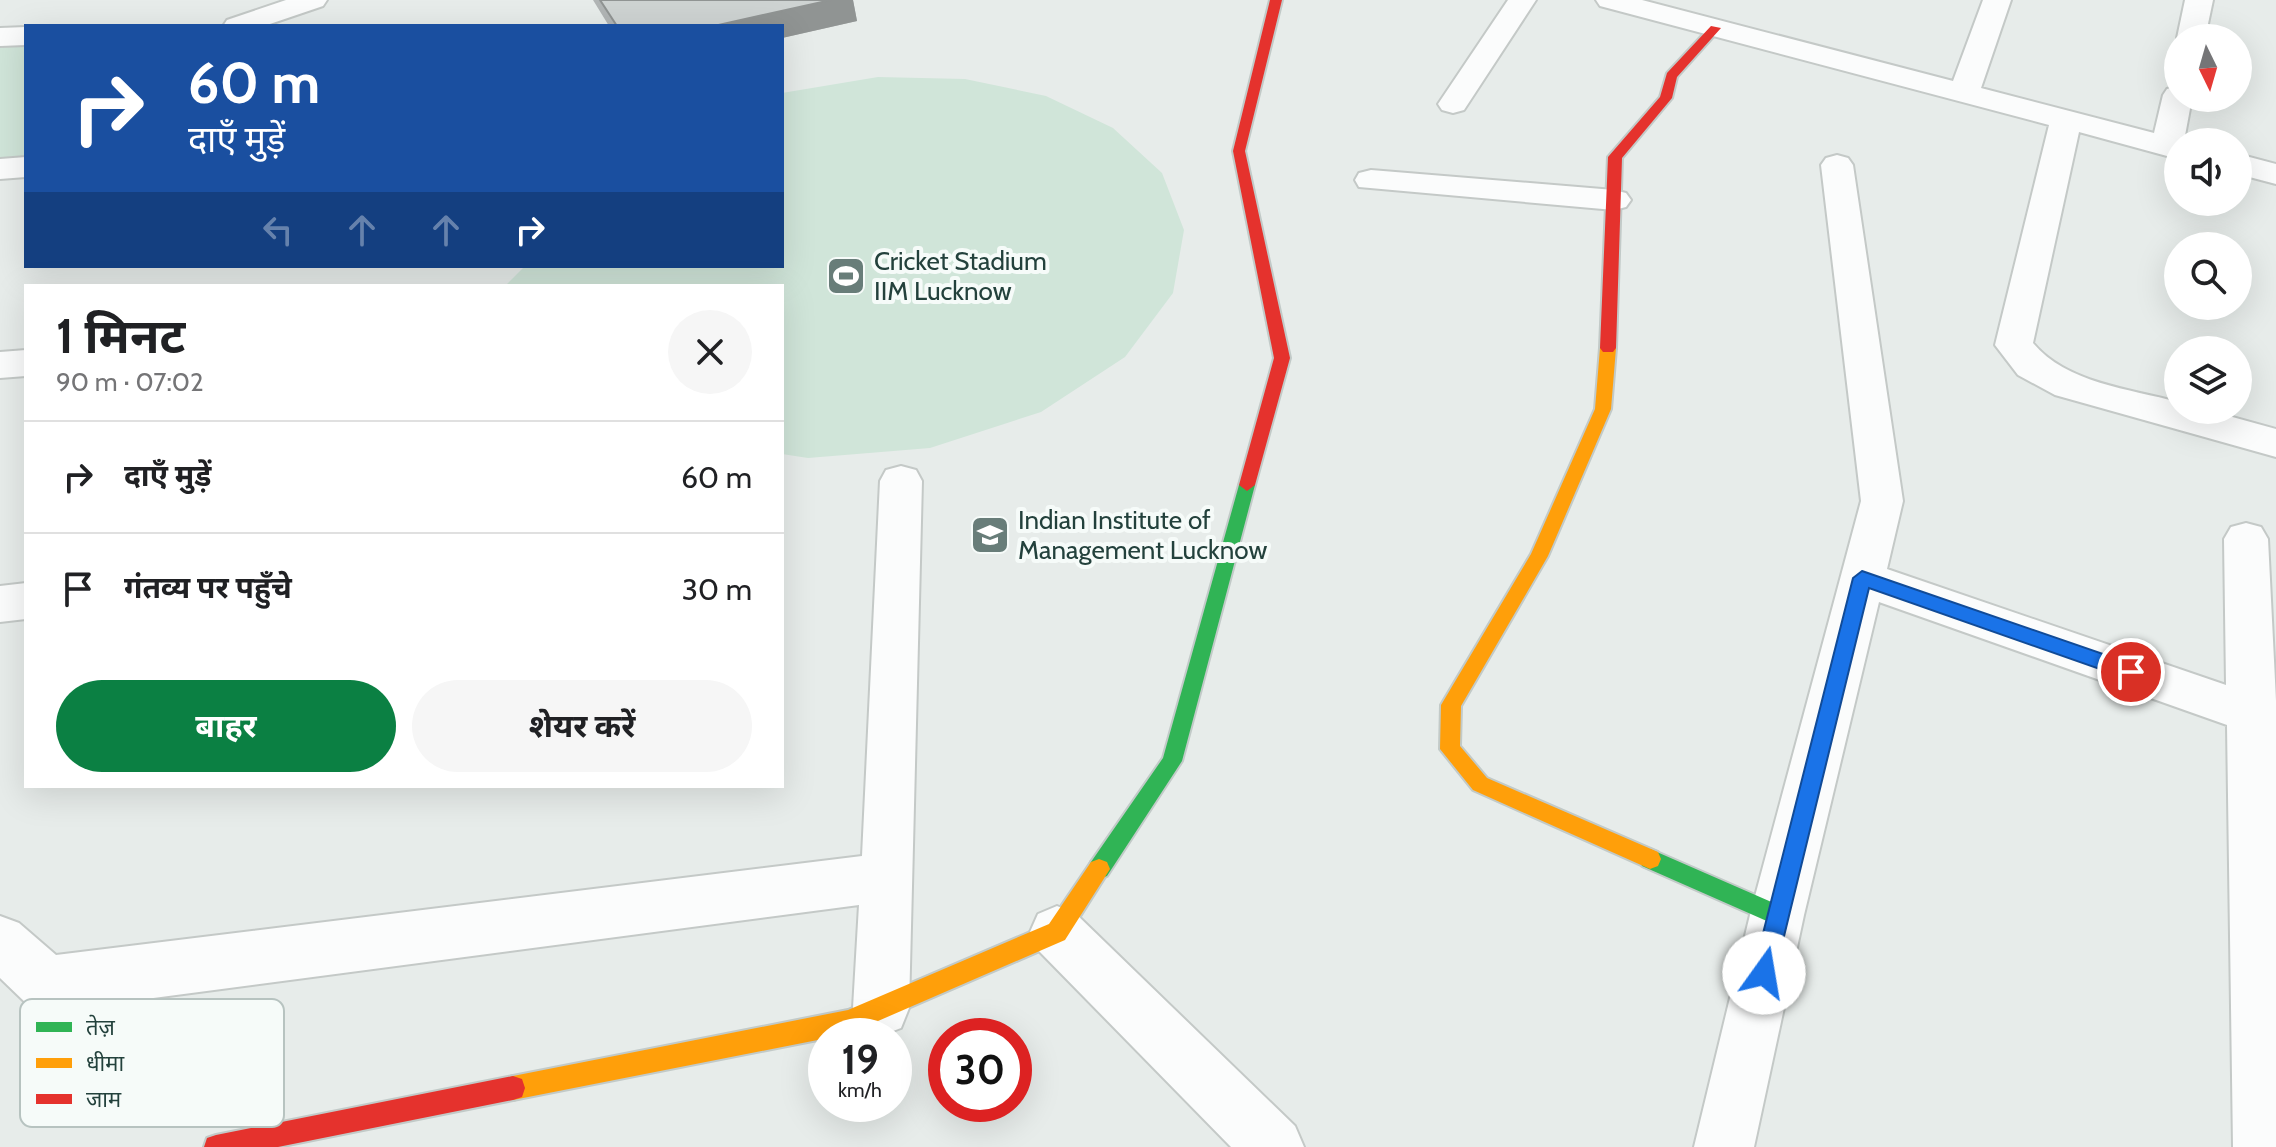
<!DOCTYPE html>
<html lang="hi">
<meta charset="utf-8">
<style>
body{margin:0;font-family:Cabin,"Noto Sans Devanagari",sans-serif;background:#f6f6f6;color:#202124;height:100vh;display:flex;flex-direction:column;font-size:30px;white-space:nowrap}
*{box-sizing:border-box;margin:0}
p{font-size:26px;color:#757577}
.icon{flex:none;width:44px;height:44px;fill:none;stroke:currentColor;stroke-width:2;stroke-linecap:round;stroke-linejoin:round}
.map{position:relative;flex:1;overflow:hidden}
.panel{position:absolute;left:24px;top:284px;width:760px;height:504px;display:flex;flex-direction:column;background:#fff;border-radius:0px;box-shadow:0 8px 32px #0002}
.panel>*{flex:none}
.banner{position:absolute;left:24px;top:24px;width:760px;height:244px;border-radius:0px;box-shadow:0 8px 32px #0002;background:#1a4fa0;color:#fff;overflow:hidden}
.needle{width:52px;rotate:175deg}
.tools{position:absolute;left:2164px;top:24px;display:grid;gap:16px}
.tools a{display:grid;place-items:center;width:88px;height:88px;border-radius:50%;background:#fff;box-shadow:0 8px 32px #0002;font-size:40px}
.speed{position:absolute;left:808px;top:1018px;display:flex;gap:16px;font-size:40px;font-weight:700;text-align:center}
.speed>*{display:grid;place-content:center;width:104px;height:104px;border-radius:50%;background:#fff;box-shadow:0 8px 32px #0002;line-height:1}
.speed small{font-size:20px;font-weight:400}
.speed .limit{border:12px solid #d22;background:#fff;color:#111}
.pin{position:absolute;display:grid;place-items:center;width:68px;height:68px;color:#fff;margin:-34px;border:4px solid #fff;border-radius:50%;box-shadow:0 2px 8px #0007}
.me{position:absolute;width:88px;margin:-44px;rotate:13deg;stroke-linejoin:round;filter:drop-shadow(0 0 6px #0008)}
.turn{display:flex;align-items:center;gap:28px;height:168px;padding:0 32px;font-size:36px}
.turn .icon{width:104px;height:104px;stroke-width:2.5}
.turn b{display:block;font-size:56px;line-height:68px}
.lanes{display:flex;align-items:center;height:76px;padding:0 32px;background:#0003;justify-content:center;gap:40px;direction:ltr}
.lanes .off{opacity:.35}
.round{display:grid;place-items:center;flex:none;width:84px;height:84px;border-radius:42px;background:#f6f6f6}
.summary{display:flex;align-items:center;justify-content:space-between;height:136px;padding:0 32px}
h1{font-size:48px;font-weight:700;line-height:60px}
.button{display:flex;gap:16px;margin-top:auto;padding:16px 32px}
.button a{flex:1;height:92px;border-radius:48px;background:#0b8043;color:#fff;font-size:32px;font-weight:700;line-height:92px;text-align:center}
.button a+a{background:#f6f6f6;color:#202124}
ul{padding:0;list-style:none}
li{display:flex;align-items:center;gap:24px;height:112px;padding:0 32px;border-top:2px solid #e0e0e0}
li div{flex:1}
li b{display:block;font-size:30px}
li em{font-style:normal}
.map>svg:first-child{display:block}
</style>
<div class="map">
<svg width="2276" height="1147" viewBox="0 0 2276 1147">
<rect width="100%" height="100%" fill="#e7ecea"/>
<path fill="#d0e5d9" d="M 26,43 L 26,160 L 0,161 L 0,44 Z
M 878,77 L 965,79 L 1046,96 L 1113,128 L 1162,173 L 1184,230 L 1173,293 L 1125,357 L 1041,412 L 930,448 L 808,458 L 782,454 L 782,286 L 505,286 L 525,266 L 782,266 L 782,93 Z"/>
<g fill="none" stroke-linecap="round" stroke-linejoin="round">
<g stroke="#c4c9c7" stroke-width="4">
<path id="street" d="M 286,0 L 327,0 L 323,6 L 264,26 L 223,26 L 227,20 Z
M 1508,0 L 1536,0 L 1464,110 L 1453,113 L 1442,110 L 1438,104 Z
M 1596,0 L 1642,0 L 1953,81 L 1983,0 L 2011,0 L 1981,88 L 2154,133 L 2163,95 L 2167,89 L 2178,86 L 2178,98 L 2192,98 L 2184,141 L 2188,142 L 2178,142 L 2178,159 L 2079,132 L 2033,343 C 2066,383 2130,389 2178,402 L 2178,410 L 2207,410 L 2276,429 L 2276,457 L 2055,395 L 2018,375 L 1995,345 L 2049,125 L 1600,6 Z
M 2185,0 L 2213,0 L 2205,38 L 2177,38 Z
M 26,27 L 26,45 L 0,46 L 0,28 Z
M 2238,154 L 2276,164 L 2276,184 L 2238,174 Z
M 1837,155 L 1848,158 L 1853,165 L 1903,501 L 1887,569 L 2226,685 L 2224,539 L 2231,527 L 2246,523 L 2261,527 L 2268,539 L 2276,701 L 2276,1147 L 2233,1147 L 2227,725 L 1879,602 L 1804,915 L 1754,1147 L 1694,1147 L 1750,915 L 1861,501 L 1821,165 L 1826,158 Z
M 26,157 L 26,177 L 0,179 L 0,159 Z
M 1371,170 L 1614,190 L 1626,193 L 1631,200 L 1626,207 L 1614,210 L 1359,187 L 1355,180 L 1359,173 Z
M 26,350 L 26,376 L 0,378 L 0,352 Z
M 901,466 L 916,470 L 922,481 L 909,1008 L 901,1028 L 880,1036 L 861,1028 L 853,1008 L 859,905 L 47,1012 L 27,1004 L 0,978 L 0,916 L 19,923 L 56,955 L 862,856 L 880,481 L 886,470 Z
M 26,583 L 26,619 L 0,622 L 0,586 Z
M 1057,906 L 1076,914 L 1295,1126 L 1304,1147 L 1231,1147 L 1038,950 L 1030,932 L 1038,914 Z"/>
</g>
<g stroke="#c2cac8" stroke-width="4">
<path id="fast" d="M 1247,479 L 1255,485 L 1182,761 L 1107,876 L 1099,879 L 1091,876 L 1088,869 L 1091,862 L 1163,758 L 1239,485 Z
M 1650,849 L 1785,908 L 1788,915 L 1785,922 L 1777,925 L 1769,922 L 1642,866 L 1639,859 L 1642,852 Z"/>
</g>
<g stroke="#c2cac8" stroke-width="4">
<path id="slow" d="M 1608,343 L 1616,348 L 1611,409 L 1548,556 L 1461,706 L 1460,746 L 1487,778 L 1658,852 L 1661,859 L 1658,866 L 1650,869 L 1473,790 L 1440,749 L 1441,705 L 1531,554 L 1595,409 L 1600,348 Z
M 1099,859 L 1107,862 L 1110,869 L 1065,940 L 848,1034 L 513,1100 L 504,1097 L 501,1088 L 504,1079 L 513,1076 L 848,1010 L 1049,924 L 1091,862 Z"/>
</g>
<g stroke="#c2cac8" stroke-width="4">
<path id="jam" d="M 1270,0 L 1282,0 L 1245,151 L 1290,358 L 1255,485 L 1247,491 L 1239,485 L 1274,358 L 1233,151 Z
M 1711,26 L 1721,28 L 1677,77 L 1672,98 L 1622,158 L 1616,348 L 1613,352 L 1603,352 L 1600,348 L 1608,157 L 1660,97 L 1667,73 Z
M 513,1076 L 522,1079 L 525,1088 L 522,1097 L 513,1100 L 278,1147 L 204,1147 L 207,1138 L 216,1135 Z"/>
</g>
<use href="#street" fill="#fbfcfc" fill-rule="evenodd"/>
<use href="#fast" fill="#30b455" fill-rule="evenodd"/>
<use href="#slow" fill="#ff9f0a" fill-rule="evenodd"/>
<use href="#jam" fill="#e5322d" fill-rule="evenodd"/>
</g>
<path fill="#b1b5b5" d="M 593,0 L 853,0 L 857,21 L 782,38 L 782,26 L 609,26 Z"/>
<path fill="#909493" d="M 831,0 L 853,0 L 857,21 L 782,38 L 782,26 L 714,26 Z"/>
<path fill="#ced3d2" stroke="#909493" stroke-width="2" d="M 600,0 L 831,0 L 714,26 L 617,26 Z"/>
<path fill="#1a73e8" stroke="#114b97" stroke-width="2" d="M 1862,571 L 2138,666 L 2141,672 L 2138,677 L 2131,680 L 1869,588 L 1775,973 L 1772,981 L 1764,984 L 1756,981 L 1753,973 L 1853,578 Z"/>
<defs>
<g id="stadium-square" transform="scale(2)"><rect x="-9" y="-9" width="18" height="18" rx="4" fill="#687d79" stroke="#f6fbf9"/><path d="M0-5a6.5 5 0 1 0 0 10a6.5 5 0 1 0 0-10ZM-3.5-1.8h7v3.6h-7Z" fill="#fff"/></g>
<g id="university-square" transform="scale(2)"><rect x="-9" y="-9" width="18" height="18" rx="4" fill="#687d79" stroke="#f6fbf9"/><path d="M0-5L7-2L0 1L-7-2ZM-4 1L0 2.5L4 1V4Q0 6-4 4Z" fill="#fff"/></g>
</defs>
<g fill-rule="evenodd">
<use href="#stadium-square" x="846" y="276"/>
<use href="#university-square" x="990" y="535"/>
</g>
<g text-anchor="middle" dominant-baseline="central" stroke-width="8" stroke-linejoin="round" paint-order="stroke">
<g font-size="26" fill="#23413c" stroke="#f6fbf9" text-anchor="start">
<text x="874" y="261">Cricket Stadium<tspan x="874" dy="30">IIM Lucknow</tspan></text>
<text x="1018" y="520">Indian Institute of<tspan x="1018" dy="30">Management Lucknow</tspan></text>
</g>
</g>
<rect x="20" y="999" width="264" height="128" rx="12" fill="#f6fbf9" stroke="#b7c3c0" stroke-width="2"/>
<rect x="36" y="1022" width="36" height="10" fill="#30b455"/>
<rect x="36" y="1058" width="36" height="10" fill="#ff9f0a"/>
<rect x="36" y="1094" width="36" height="10" fill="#e5322d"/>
<g font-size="22" fill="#23413c">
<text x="86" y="1035">तेज़</text>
<text x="86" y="1071">धीमा</text>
<text x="86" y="1107">जाम</text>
</g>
</svg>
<div class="tools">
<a><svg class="needle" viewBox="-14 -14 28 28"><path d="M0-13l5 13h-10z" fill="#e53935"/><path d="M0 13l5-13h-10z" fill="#757577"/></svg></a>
<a><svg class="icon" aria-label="sound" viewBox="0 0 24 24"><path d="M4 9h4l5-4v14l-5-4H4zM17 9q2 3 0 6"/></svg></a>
<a><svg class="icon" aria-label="search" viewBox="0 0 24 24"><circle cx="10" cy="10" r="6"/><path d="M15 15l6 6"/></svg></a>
<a><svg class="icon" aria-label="layers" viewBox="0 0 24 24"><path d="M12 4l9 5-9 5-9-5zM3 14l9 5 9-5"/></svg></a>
</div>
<div class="speed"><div>19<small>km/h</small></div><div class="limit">30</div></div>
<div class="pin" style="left:2131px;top:672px;background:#d93025"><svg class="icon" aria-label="arrive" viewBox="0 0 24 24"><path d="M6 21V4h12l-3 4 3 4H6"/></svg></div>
<svg class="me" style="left:1764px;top:973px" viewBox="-20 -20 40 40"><circle r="19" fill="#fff"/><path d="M0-13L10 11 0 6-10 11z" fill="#1a73e8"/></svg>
<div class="banner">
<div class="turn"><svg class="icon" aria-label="right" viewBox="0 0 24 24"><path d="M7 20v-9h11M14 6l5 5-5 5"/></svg><div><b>60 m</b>दाएँ मुड़ें</div></div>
<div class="lanes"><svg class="icon off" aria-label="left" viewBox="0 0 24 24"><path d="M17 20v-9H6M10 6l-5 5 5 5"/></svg><svg class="icon off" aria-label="ahead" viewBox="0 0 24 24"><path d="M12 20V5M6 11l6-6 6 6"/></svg><svg class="icon off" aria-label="ahead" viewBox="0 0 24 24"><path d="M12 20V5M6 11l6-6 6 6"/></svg><svg class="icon" aria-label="right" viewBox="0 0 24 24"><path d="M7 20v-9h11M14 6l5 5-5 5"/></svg></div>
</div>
<section class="panel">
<div class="summary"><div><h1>1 मिनट</h1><p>90 m · 07:02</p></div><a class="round"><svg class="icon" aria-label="close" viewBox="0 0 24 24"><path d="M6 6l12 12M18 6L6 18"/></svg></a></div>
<ul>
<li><svg class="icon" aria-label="right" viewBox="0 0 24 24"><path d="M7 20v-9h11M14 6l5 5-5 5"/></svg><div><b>दाएँ मुड़ें</b></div><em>60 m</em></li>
<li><svg class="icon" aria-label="arrive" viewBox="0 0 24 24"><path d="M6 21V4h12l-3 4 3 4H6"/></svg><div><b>गंतव्य पर पहुँचे</b></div><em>30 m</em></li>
</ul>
<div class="button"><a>बाहर</a><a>शेयर करें</a></div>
</section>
</div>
